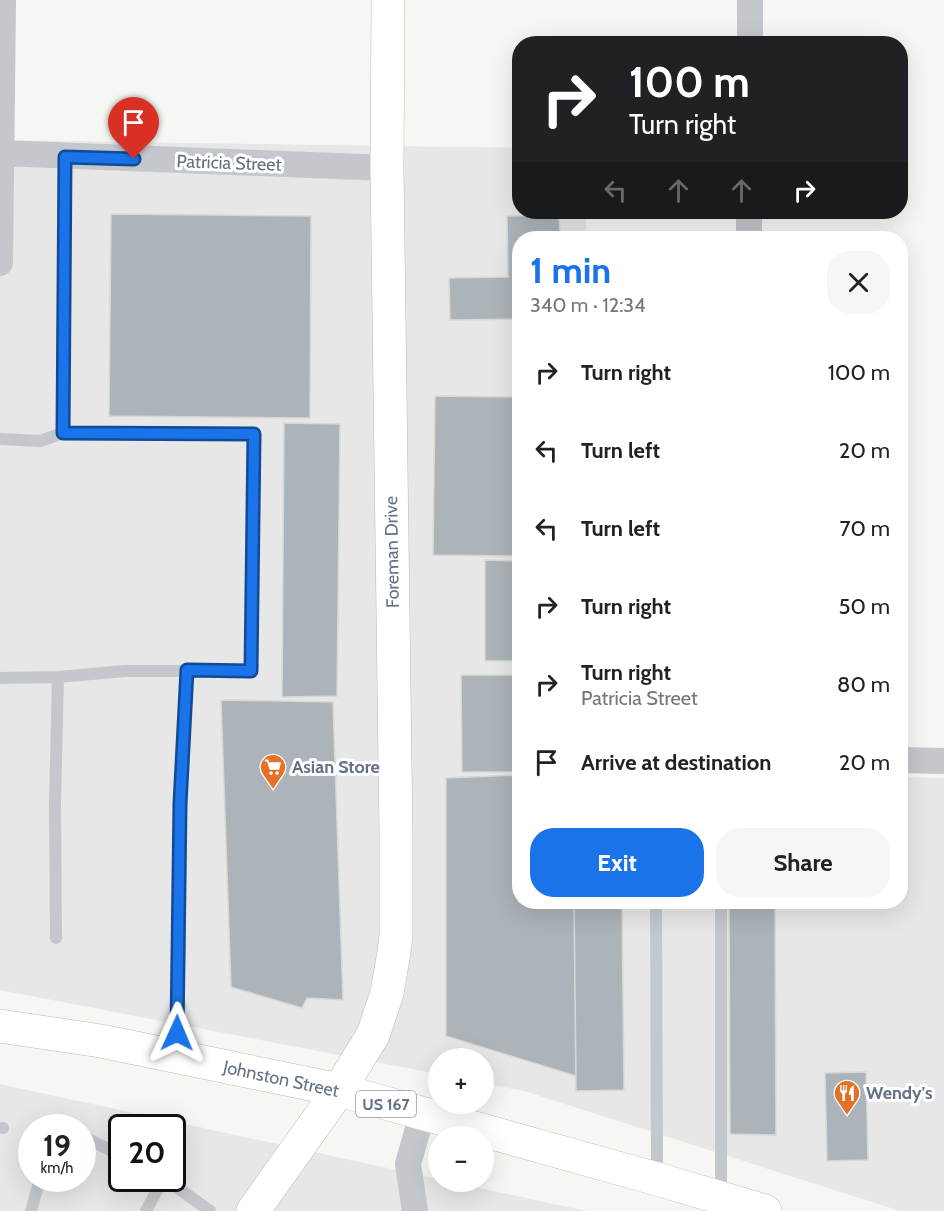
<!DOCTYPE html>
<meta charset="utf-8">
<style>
body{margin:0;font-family:Cabin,sans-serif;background:#f6f6f6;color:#222;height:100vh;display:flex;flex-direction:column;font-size:22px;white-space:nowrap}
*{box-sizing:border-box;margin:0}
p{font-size:20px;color:#767676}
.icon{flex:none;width:33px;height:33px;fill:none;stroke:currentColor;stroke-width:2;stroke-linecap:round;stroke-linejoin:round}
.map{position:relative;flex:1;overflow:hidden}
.drawer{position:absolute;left:512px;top:231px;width:396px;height:678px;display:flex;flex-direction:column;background:#fff;border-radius:24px;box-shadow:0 6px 24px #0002}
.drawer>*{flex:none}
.banner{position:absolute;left:512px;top:36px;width:396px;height:183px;border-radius:24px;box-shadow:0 6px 24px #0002;background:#202124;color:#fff;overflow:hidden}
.controls{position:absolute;left:428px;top:1048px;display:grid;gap:12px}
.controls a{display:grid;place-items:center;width:66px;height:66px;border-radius:50%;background:#fff;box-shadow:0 6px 24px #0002;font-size:30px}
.speed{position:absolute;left:18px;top:1114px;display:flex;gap:12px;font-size:30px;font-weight:700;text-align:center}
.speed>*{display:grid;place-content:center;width:78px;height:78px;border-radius:50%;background:#fff;box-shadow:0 6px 24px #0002;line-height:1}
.speed small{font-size:15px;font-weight:400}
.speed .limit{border:3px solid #111;border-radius:9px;background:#fff;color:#111}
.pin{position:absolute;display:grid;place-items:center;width:51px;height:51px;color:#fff;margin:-62px -26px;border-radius:50% 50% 50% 0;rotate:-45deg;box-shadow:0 0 6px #0007}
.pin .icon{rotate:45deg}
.me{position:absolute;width:66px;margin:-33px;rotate:1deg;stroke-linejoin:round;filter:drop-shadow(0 0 4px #0008)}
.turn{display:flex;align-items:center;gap:21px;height:126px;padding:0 18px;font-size:27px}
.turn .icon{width:78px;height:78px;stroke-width:2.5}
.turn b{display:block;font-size:42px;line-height:51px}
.lanes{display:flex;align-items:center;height:57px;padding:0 18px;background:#0003;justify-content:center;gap:30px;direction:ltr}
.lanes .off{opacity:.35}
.round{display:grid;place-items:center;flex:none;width:63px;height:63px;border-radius:24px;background:#f6f6f6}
.headline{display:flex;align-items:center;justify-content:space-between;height:102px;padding:0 18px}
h1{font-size:36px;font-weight:700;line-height:45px;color:#1a73e8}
.action{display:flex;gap:12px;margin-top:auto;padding:12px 18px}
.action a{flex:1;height:69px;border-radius:24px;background:#1a73e8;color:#fff;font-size:24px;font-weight:700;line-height:69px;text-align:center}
.action a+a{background:#f6f6f6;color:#222}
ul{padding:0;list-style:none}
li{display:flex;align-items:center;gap:18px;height:78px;padding:0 18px}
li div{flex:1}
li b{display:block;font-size:22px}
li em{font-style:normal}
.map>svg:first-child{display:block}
</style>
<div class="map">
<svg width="944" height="1211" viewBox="0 0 944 1211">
<rect width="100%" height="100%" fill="#f6f6f3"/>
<path fill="#e6e7e6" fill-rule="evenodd" d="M 0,140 L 519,148 L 519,212 L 586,212 L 586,238 L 519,238 L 519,902 L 900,902 L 900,777 L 944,778 L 944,1211 L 900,1211 L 524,1091 L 483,1083 L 483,1059 L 438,1059 L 438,1074 L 0,990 Z
M 0,1084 L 438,1179 L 438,1182 L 453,1182 L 586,1211 L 0,1211 ZM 32,1128 L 82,1128 L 82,1179 L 32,1179 ZM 122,1128 L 172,1128 L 172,1179 L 122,1179 Z"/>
<path fill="#acb3b9" stroke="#d7d8d5" stroke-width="1.5" d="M 111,214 L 311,216 L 310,418 L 109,416 Z
M 559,215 L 560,238 L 519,238 L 519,319 L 450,320 L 449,278 L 508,277 L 507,216 Z
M 435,396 L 519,397 L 519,556 L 433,555 Z
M 284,423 L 340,424 L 337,696 L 282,697 Z
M 485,560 L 519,561 L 519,661 L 485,661 Z
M 461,675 L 519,675 L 519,772 L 462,772 Z
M 221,700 L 333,702 L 343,1000 L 307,998 L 302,1008 L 231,987 Z
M 519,775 L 519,902 L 574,902 L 576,1076 L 446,1036 L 446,778 Z
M 574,902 L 622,902 L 624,1090 L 576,1091 Z
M 729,902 L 775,902 L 776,1135 L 730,1134 Z
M 866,1072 L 868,1160 L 827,1161 L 825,1073 Z"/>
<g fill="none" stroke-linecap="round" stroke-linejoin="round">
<g stroke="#b6bac0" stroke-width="34">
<path id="secondary" d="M 253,1211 L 339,1090 L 373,1035 L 387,993 L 394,952 L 396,935 L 396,836 L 387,168 L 388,0"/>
</g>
<g stroke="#b7babf" stroke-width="34">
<path id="primary" d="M 0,1026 L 101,1041 L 339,1090 L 657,1179 L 765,1211"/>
</g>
<path stroke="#c4c7cb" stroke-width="12" d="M 63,433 L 65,157
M 0,439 L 40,441 L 63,433 L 254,434 L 251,671 L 125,671 L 58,677 L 0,678
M 656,902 L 657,1176
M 721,902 L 721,1197
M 56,938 L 55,804 L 58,677
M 177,1056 L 180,938 L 179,875 L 180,804 L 187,670
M 0,1128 L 3,1128
M 82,1136 L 122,1156
M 165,1179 L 210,1211
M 31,1211 L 40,1179
M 146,1211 L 163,1179"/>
<path stroke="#c4c7cb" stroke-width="26" d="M 750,44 L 750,0
M 0,153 L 387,168
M 749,238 L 749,212
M 0,263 L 3,0
M 900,760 L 944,761
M 415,1211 L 408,1164 L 422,1114"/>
<use href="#secondary" stroke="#fff" stroke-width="33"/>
<use href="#primary" stroke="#fff" stroke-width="33"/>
</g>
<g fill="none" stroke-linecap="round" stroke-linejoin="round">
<g stroke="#114b97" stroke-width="15">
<path id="route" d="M 134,159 L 65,157 L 63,433 L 254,434 L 251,671 L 187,670 L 180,804 L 177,1033"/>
</g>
<use href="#route" stroke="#1a73e8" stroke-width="10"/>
</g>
<defs>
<g id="supermarket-pin" transform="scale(1.35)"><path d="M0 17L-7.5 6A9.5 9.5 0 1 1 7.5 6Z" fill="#e47125" stroke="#fff"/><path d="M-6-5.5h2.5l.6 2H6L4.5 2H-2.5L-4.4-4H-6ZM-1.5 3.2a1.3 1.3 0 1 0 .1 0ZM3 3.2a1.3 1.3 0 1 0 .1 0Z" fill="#fff"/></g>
<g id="restaurant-pin" transform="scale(1.35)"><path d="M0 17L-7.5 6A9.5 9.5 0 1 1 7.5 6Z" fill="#e47125" stroke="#fff"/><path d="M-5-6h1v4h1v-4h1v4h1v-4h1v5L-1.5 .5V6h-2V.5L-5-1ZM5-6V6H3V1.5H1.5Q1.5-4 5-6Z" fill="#fff"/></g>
</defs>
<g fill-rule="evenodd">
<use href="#supermarket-pin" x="273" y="767"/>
<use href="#restaurant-pin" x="847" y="1093"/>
</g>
<g text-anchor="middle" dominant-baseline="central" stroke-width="6" stroke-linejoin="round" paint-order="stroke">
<rect fill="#fff" stroke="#939ca9" stroke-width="1.5" x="356" y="1091" width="60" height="26" rx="4.5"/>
<g font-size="16" font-weight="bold" fill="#657184">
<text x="386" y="1104">US 167</text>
</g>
<g font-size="18" fill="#657184" stroke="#fff">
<text transform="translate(229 163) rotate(2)">Patricia Street</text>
<text transform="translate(392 552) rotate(-91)">Foreman Drive</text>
<text transform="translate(281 1079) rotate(12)">Johnston Street</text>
</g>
<g font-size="18" font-weight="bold" fill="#657184" stroke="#fff" text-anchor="start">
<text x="292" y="767">Asian Store</text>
<text x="866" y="1093">Wendy's</text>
</g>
</g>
</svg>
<div class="controls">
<a>+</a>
<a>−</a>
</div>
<div class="speed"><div>19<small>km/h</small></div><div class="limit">20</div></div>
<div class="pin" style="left:134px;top:159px;background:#d93025"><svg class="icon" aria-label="arrive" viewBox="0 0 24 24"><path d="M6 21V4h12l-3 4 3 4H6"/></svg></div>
<svg class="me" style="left:177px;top:1033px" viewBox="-20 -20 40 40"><path d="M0-17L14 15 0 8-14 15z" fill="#1a73e8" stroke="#fff" stroke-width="4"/></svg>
<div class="banner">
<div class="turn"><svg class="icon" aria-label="right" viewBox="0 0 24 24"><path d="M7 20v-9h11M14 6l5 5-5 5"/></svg><div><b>100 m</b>Turn right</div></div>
<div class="lanes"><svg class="icon off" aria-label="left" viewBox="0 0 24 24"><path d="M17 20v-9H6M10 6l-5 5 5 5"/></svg><svg class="icon off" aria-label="ahead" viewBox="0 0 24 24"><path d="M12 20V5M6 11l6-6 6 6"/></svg><svg class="icon off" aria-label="ahead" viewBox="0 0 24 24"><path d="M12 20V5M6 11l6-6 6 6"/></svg><svg class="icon" aria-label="right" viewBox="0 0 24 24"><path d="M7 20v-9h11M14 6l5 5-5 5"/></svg></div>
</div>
<section class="drawer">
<div class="headline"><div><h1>1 min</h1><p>340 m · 12:34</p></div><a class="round"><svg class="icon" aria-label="close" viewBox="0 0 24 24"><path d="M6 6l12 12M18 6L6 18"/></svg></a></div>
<ul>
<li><svg class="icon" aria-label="right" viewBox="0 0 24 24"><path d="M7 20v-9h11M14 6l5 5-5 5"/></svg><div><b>Turn right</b></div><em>100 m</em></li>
<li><svg class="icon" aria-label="left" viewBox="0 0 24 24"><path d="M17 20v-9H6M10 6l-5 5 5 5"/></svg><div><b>Turn left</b></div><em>20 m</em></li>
<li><svg class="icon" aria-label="left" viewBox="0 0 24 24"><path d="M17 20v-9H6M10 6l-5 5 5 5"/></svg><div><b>Turn left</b></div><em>70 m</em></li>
<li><svg class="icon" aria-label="right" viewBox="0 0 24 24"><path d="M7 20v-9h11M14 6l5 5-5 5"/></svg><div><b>Turn right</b></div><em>50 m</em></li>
<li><svg class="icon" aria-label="right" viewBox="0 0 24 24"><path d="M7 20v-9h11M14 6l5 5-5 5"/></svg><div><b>Turn right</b><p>Patricia Street</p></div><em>80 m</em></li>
<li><svg class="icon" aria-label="arrive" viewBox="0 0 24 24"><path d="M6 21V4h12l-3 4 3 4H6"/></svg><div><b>Arrive at destination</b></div><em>20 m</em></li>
</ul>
<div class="action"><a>Exit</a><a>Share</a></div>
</section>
</div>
